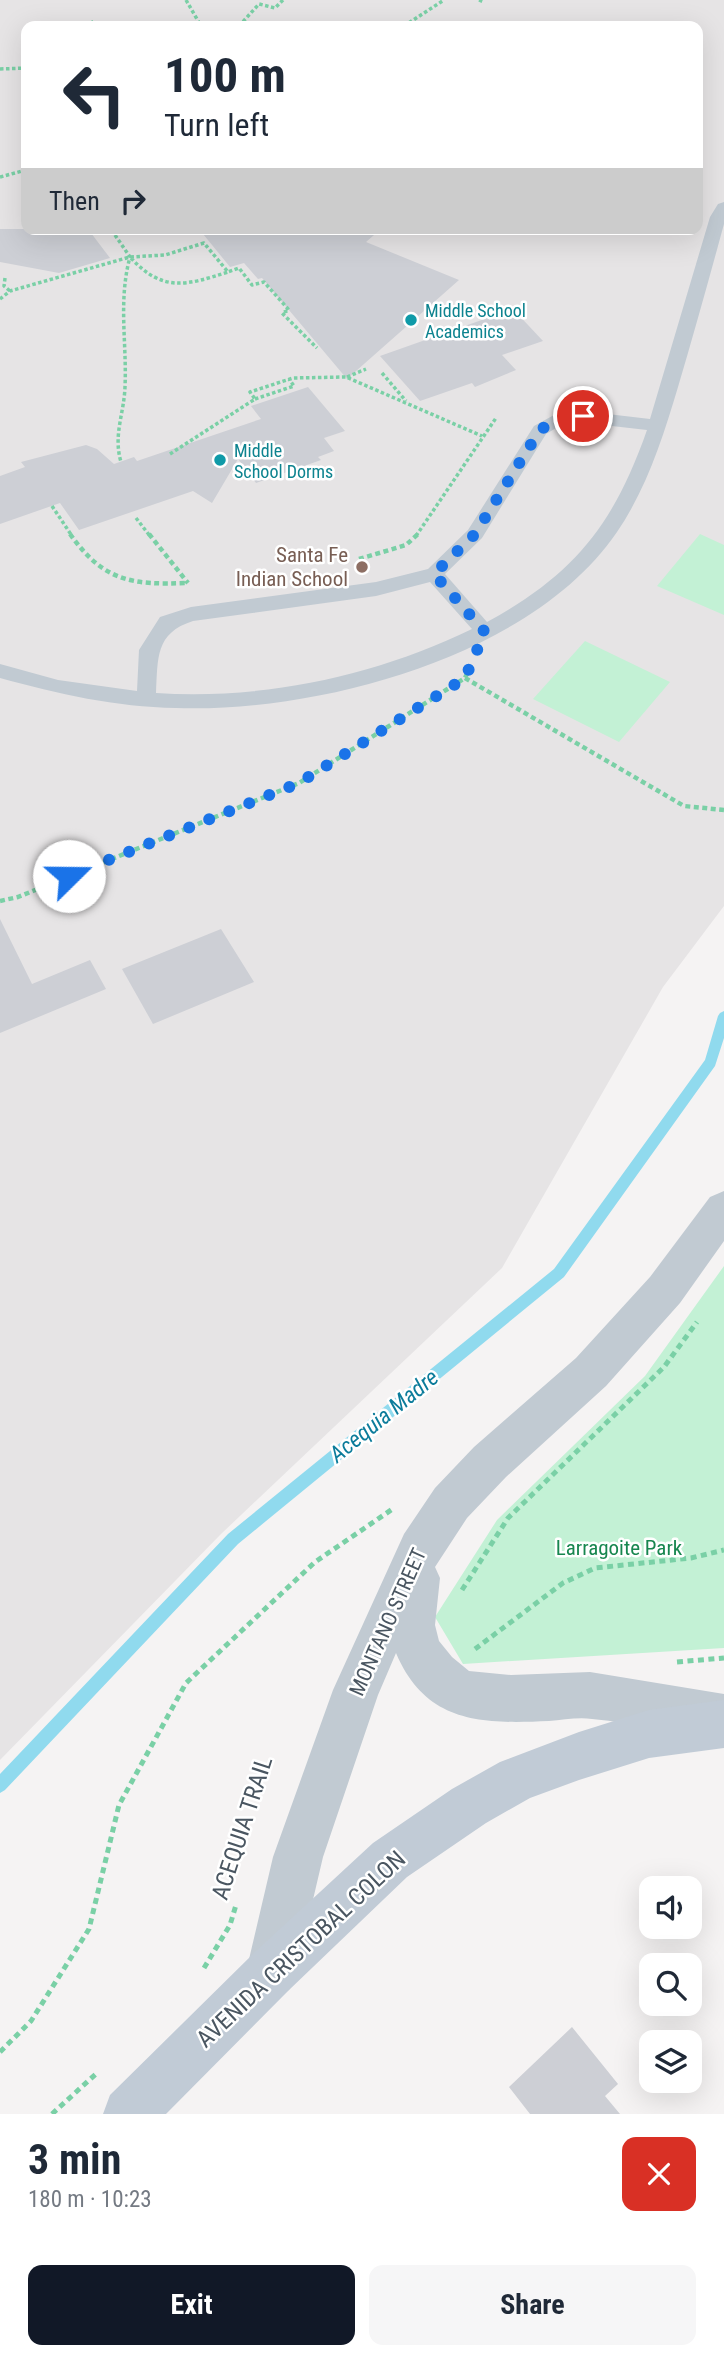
<!DOCTYPE html>
<meta charset="utf-8">
<style>
body{margin:0;font-family:"Roboto Condensed",sans-serif;background:#f6f6f7;color:#1f2937;height:100vh;display:flex;flex-direction:column;font-size:26px;white-space:nowrap}
*{box-sizing:border-box;margin:0}
p{font-size:23px;color:#747a83}
.icon{flex:none;width:38px;height:38px;fill:none;stroke:currentColor;stroke-width:2;stroke-linecap:round;stroke-linejoin:round}
.map{position:relative;height:2114px;overflow:hidden}
.side{display:flex;flex-direction:column;background:#fff;flex:1}
.side>*{flex:none}
.hud{position:absolute;left:21px;top:21px;width:682px;height:214px;border-radius:14px;box-shadow:0 7px 28px #0002;background:#fff;color:#1f2937;overflow:hidden}
.tools{position:absolute;left:639px;top:1876px;display:grid;gap:14px}
.tools a{display:grid;place-items:center;width:63px;height:63px;border-radius:14px;background:#fff;box-shadow:0 7px 28px #0002;font-size:35px}
.pin{position:absolute;display:grid;place-items:center;width:60px;height:60px;color:#fff;margin:-30px;border:4px solid #fff;border-radius:50%;box-shadow:0 2px 7px #0007}
.me{position:absolute;width:77px;margin:-38px;rotate:68deg;stroke-linejoin:round;filter:drop-shadow(0 0 5px #0008)}
.turn{display:flex;align-items:center;gap:24px;height:147px;padding:0 28px;font-size:32px}
.turn .icon{width:91px;height:91px;stroke-width:2.5}
.turn b{display:block;font-size:49px;line-height:60px}
.then{display:flex;align-items:center;height:66px;padding:0 28px;background:#0003;gap:14px;font-size:26px}
.round{display:grid;place-items:center;flex:none;width:74px;height:74px;border-radius:14px;background:#f6f6f7}
.head{display:flex;align-items:center;justify-content:space-between;height:119px;padding:0 28px}
h1{font-size:42px;font-weight:700;line-height:52px}
.cta{display:flex;gap:14px;margin-top:auto;padding:14px 28px}
.cta a{flex:1;height:80px;border-radius:14px;background:#111827;color:#fff;font-size:28px;font-weight:700;line-height:80px;text-align:center}
.cta a+a{background:#f6f6f7;color:#1f2937}
.map>svg:first-child{display:block}
</style>
<div class="map">
<svg width="724" height="2114" viewBox="0 0 724 2114">
<rect width="100%" height="100%" fill="#f5f3f3"/>
<path fill="#e6e4e5" fill-rule="evenodd" d="M 0,0 L 724,0 L 724,906 L 663,987 L 502,1268 L 221,1534 L 0,1760 ZM 26,26 L 698,26 L 698,229 L 26,229 Z"/>
<path fill="#c3f1d5" d="M 700,534 L 724,545 L 724,615 L 657,586 Z
M 585,641 L 670,682 L 619,742 L 533,699 Z
M 724,1266 L 724,1648 L 463,1664 L 435,1617 L 497,1520 L 645,1376 Z"/>
<g fill="none" stroke-linecap="round" stroke-linejoin="round">
<path fill="#90daee" fill-rule="evenodd" d="M 724,1011 L 724,1038 L 715,1066 L 564,1277 L 238,1544 L 5,1790 L 0,1793 L 0,1774 L 228,1534 L 554,1269 L 705,1060 L 718,1016 L 720,1013 Z"/>
</g>
<path fill="#cdcfd5" d="M 0,229 L 88,229 L 110,258 L 59,273 L 0,262 Z
M 199,229 L 381,229 L 366,242 L 459,280 L 347,379 L 262,278 L 258,279 L 244,263 L 230,267 Z
M 513,309 L 543,341 L 502,355 L 516,370 L 475,387 L 472,383 L 420,401 L 380,356 Z
M 308,387 L 345,431 L 324,438 L 334,451 L 318,457 L 321,460 L 256,483 L 238,459 L 212,503 L 193,491 L 79,530 L 60,503 L 0,524 L 0,476 L 25,467 L 21,462 L 86,445 L 97,449 L 114,464 L 134,457 L 137,461 L 261,419 L 251,406 Z
M 0,919 L 32,984 L 90,960 L 106,989 L 0,1033 Z
M 221,929 L 254,982 L 153,1024 L 122,969 Z
M 572,2027 L 618,2084 L 605,2096 L 620,2114 L 530,2114 L 509,2087 Z"/>
<g fill="none" stroke-linecap="round" stroke-linejoin="round">
<path stroke="#7ad0a6" stroke-width="3.5" stroke-dasharray="3.5 2.5" stroke-linecap="butt" d="M 186,0 L 201,26
M 479,0 L 484,2
M 91,21 L 95,26
M 239,26 L 259,4 L 275,8 L 283,0
M 404,26 L 444,0
M 0,69 L 26,68
M 0,177 L 26,170
M 115,235 L 130,257 C 118,301 127,343 125,387 C 124,414 113,435 121,462
M 131,258 C 163,293 187,285 228,272
M 5,278 L 4,286 L 10,291
M 0,299 L 10,291 L 130,257 L 165,255 L 204,243 L 228,272 L 239,268 L 252,285 L 264,282 L 289,310 L 282,313 L 317,348
M 382,373 L 406,401
M 347,377 L 366,369
M 255,399 L 294,386 L 289,379
M 170,454 L 255,399 L 250,392 L 293,378 L 346,377 L 482,436
M 52,506 L 72,536
M 136,518 L 150,536
M 416,536 L 496,418"/>
<path stroke="#7ad0a6" stroke-width="4.5" stroke-dasharray="5 3.5" stroke-linecap="butt" d="M 70,534 C 104,582 132,585 187,583
M 149,534 L 188,583
M 359,559 L 406,545 L 418,534
M 465,678 L 684,806 L 724,810
M 0,901 L 18,897 L 299,783 L 465,678 L 468,671"/>
<path stroke="#7ad0a6" stroke-width="5" stroke-dasharray="6 4.5" stroke-linecap="butt" d="M 462,1590 L 508,1518 L 664,1367 L 697,1322
M 475,1649 L 563,1583 L 595,1568 L 691,1558 L 724,1550
M 677,1662 L 724,1658
M 204,1968 L 230,1925 L 236,1905
M 0,2052 L 31,2021 L 89,1929 L 119,1805 L 186,1683 L 315,1562 L 394,1508
M 52,2114 L 98,2072"/>
<path fill="#c1cad2" fill-rule="evenodd" d="M 724,202 L 724,224 C 709,279 694,333 678,387 C 663,437 647,488 617,532 C 533,656 319,713 176,708 C 116,707 58,694 0,678 L 0,664 L 58,680 L 137,691 L 139,650 L 160,617 L 191,607 L 376,582 L 428,569 L 468,530 L 534,426 L 565,409 L 650,419 L 710,217 L 718,204 ZM 568,421 L 647,430 C 614,524 575,574 487,622 L 445,574 L 482,538 L 546,434 ZM 430,582 L 472,629 C 375,676 264,700 156,693 C 158,658 155,633 193,621 L 376,596 Z"/>
<path fill="#c1cad2" fill-rule="evenodd" d="M 724,1191 L 724,1241 L 680,1303 L 606,1386 L 506,1477 L 467,1518 L 435,1567 L 440,1578 L 435,1625 L 439,1641 L 452,1657 L 469,1671 L 511,1675 L 590,1672 L 724,1694 L 724,1742 C 680,1734 636,1723 592,1719 C 578,1717 563,1720 549,1721 C 483,1724 426,1724 396,1653 L 378,1695 L 323,1857 L 296,1972 L 289,1990 L 271,1997 L 253,1990 L 246,1972 L 273,1857 L 333,1690 L 404,1534 L 435,1488 L 474,1447 L 576,1358 L 650,1277 L 710,1197 Z"/>
<path fill="#c1cbd6" fill-rule="evenodd" d="M 724,1700 L 724,1748 L 649,1758 L 579,1780 L 530,1798 L 486,1823 L 407,1877 L 289,1990 L 166,2114 L 103,2114 L 110,2095 L 253,1954 L 373,1843 L 452,1789 L 500,1762 L 579,1732 L 649,1710 Z"/>
</g>
<g fill="none" stroke-linecap="round" stroke-linejoin="round">
<path stroke="#1a73e8" stroke-width="12" stroke-dasharray="0 21.6" d="M 69,876 L 299,783 L 465,678 L 485,632 L 434,574 L 475,534 L 540,430 L 565,415 L 583,416"/>
</g>
<g fill="#0f9aa8" stroke="#fff" stroke-width="2.5">
<circle cx="411" cy="320" r="7"/>
<circle cx="220" cy="460" r="7"/>
</g>
<circle fill="#8d6e63" stroke="#fff" stroke-width="2.5" cx="362" cy="567" r="7"/>
<g text-anchor="middle" dominant-baseline="central" stroke-width="5" stroke-linejoin="round" paint-order="stroke">
<g font-size="18" fill="#0d838f" stroke="#fff" text-anchor="start">
<text x="425" y="310">Middle School<tspan x="425" dy="21">Academics</tspan></text>
<text x="234" y="450">Middle<tspan x="234" dy="21">School Dorms</tspan></text>
</g>
<g font-size="21" fill="#785e54" stroke="#fff" text-anchor="end">
<text x="348" y="555">Santa Fe<tspan x="348" dy="24">Indian School</tspan></text>
</g>
<g font-size="21" fill="#17864f" stroke="#fff">
<text x="619" y="1548">Larragoite Park</text>
</g>
<g font-size="21" fill="#4a5661" stroke="#fff">
<text transform="translate(388 1622) rotate(-66)">MONTANO STREET</text>
</g>
<g font-size="23" font-style="italic" fill="#0c7c9b" stroke="#fff">
<text transform="translate(384 1416) rotate(-39)">Acequia Madre</text>
</g>
<g font-size="24" fill="#4a5661" stroke="#fff">
<text transform="translate(242 1828) rotate(-72)">ACEQUIA TRAIL</text>
<text transform="translate(301 1949) rotate(-43)">AVENIDA CRISTOBAL COLON</text>
</g>
</g>
</svg>
<div class="tools">
<a><svg class="icon" aria-label="sound" viewBox="0 0 24 24"><path d="M4 9h4l5-4v14l-5-4H4zM17 9q2 3 0 6"/></svg></a>
<a><svg class="icon" aria-label="search" viewBox="0 0 24 24"><circle cx="10" cy="10" r="6"/><path d="M15 15l6 6"/></svg></a>
<a><svg class="icon" aria-label="layers" viewBox="0 0 24 24"><path d="M12 4l9 5-9 5-9-5zM3 14l9 5 9-5"/></svg></a>
</div>
<div class="pin" style="left:583px;top:416px;background:#d93025"><svg class="icon" aria-label="arrive" viewBox="0 0 24 24"><path d="M6 21V4h12l-3 4 3 4H6"/></svg></div>
<svg class="me" style="left:69px;top:876px" viewBox="-20 -20 40 40"><circle r="19" fill="#fff"/><path d="M0-13L10 11 0 6-10 11z" fill="#1a73e8"/></svg>
<div class="hud">
<div class="turn"><svg class="icon" aria-label="left" viewBox="0 0 24 24"><path d="M17 20v-9H6M10 6l-5 5 5 5"/></svg><div><b>100 m</b>Turn left</div></div>
<div class="then">Then<svg class="icon" aria-label="right" viewBox="0 0 24 24"><path d="M7 20v-9h11M14 6l5 5-5 5"/></svg></div>
</div>
</div>
<section class="side">
<div class="head"><div><h1>3 min</h1><p>180 m · 10:23</p></div><a class="round" style="background:#d93025;color:#fff"><svg class="icon" aria-label="close" viewBox="0 0 24 24"><path d="M6 6l12 12M18 6L6 18"/></svg></a></div>
<div class="cta"><a>Exit</a><a>Share</a></div>
</section>
